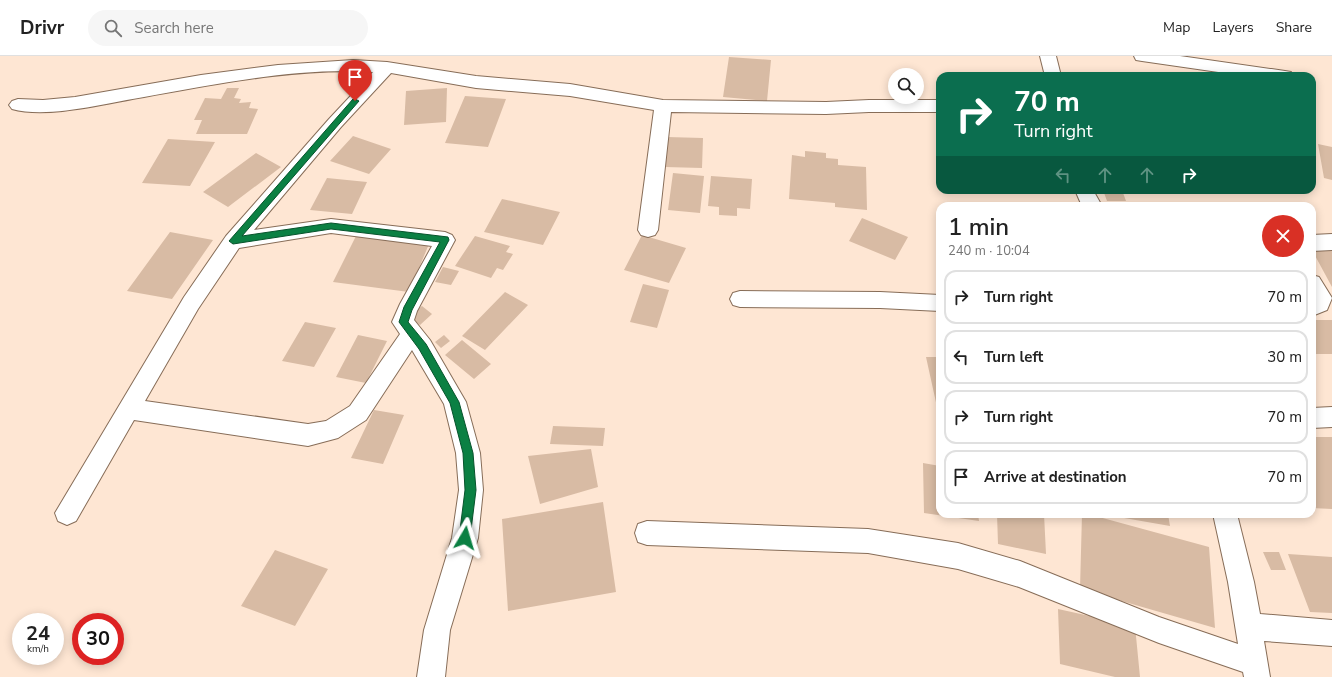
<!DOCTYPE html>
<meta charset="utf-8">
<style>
body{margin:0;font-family:"Nunito Sans",sans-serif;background:#f6f6f6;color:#222;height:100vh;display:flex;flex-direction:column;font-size:15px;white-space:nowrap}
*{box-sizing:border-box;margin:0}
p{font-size:13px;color:#767676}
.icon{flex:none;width:22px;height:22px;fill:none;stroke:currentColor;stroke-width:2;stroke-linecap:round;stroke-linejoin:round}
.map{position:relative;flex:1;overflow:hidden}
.details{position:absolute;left:936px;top:146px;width:380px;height:316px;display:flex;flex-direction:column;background:#fff;border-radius:12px;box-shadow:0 2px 10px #0003}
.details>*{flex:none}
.top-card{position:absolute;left:936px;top:16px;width:380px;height:122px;border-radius:12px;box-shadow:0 2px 10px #0003;background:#0b6e4f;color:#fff;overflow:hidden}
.tools{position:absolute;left:888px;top:12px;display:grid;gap:8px}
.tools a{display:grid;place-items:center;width:36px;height:36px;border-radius:50%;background:#fff;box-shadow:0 2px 10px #0003;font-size:20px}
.speed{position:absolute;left:12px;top:557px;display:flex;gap:8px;font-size:20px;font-weight:700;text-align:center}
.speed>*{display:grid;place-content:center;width:52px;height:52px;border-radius:50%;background:#fff;box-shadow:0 2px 10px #0003;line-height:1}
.speed small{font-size:10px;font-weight:400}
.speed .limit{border:6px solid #d22;background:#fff;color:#111}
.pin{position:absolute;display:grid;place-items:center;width:34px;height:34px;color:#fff;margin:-41px -17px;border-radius:50% 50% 50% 0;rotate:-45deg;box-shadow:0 0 4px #0007}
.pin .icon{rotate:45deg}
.me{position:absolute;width:44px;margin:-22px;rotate:7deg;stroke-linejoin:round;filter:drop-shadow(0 0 3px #0008)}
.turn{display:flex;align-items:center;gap:14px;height:84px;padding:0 12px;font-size:18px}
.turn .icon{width:52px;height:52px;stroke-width:2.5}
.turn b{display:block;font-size:28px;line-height:34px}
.lanes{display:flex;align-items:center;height:38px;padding:0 12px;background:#0003;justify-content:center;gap:20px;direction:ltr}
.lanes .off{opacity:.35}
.round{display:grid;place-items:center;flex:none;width:42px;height:42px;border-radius:21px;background:#f6f6f6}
.head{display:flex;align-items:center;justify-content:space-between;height:68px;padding:0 12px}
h1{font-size:24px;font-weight:600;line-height:30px}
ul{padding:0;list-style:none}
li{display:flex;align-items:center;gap:12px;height:54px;margin:0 8px 6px;padding:0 4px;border:2px solid #e0e0e0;border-radius:12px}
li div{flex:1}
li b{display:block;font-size:15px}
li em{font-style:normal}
header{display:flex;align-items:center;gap:24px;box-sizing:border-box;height:56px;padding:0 20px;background:#fff;border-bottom:1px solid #e0e0e0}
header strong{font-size:19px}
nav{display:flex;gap:22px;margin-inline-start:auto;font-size:14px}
.search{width:280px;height:36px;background:#f6f6f6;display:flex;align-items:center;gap:10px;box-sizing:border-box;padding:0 14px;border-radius:22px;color:#767676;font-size:15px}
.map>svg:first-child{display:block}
</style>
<header>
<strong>Drivr</strong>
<div class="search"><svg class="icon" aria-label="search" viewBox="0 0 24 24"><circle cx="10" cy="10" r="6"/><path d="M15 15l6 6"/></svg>Search here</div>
<nav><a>Map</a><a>Layers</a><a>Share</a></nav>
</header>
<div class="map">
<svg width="1332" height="621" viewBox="0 0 1332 621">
<rect width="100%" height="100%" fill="#fee6d3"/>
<path fill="#d8bba4" d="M 729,1 L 771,4 L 767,45 L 723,41 Z
M 227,32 L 239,32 L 234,42 L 241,43 L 239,47 L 251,46 L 249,52 L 258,53 L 247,78 L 196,78 L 202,64 L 194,64 L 205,42 L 221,43 Z
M 447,32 L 446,66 L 404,69 L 406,35 Z
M 465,40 L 506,43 L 488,91 L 445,87 Z
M 353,80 L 391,93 L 369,118 L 330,105 Z
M 667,81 L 703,82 L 702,112 L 665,111 Z
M 168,83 L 215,86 L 190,130 L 142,127 Z
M 1318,88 L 1332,91 L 1332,124 L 1324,122 Z
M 805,95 L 826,97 L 826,102 L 838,103 L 838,109 L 866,111 L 867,154 L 835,151 L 835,147 L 789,143 L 792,99 L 805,101 Z
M 256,97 L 281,111 L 228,151 L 203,136 Z
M 673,117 L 704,120 L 700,157 L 668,154 Z
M 711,120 L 752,123 L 750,153 L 737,152 L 737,160 L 719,159 L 719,151 L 708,150 Z
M 327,122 L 367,126 L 352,158 L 310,154 Z
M 1036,134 L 1054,134 L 1053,138 L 1036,135 Z
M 1103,134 L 1122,134 L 1126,145 L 1107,145 Z
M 502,143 L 560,156 L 543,189 L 484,176 Z
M 1230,146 L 1232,150 L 1195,150 L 1194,147 Z
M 862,162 L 908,181 L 895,204 L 849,185 Z
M 170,176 L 213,184 L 172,243 L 127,235 Z
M 642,179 L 686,192 L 669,227 L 624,214 Z
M 356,180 L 429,188 L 409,236 L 333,226 Z
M 475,180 L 510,190 L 506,196 L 513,198 L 503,214 L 497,212 L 491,222 L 455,210 Z
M 1312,193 L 1332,193 L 1332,231 L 1312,194 Z
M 443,211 L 459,215 L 451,229 L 435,226 Z
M 643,228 L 669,234 L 657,272 L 630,266 Z
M 505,236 L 528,249 L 485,294 L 462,280 Z
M 422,250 L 432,258 L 420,269 L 408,260 Z
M 1312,264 L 1332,264 L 1332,298 L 1312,298 Z
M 305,266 L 336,272 L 314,311 L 282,305 Z
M 358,279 L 387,285 L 366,327 L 336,321 Z
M 444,279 L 450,285 L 441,292 L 435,286 Z
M 462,284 L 491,308 L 474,323 L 445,299 Z
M 926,301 L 940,301 L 940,351 L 937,351 Z
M 374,354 L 404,359 L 383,408 L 351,402 Z
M 553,370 L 605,372 L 603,390 L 550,388 Z
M 1312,381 L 1332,381 L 1332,453 L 1312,452 Z
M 591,393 L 598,431 L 540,448 L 528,400 Z
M 923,407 L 940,410 L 940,458 L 978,458 L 979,465 L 924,457 Z
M 603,446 L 616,536 L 508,555 L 502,463 Z
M 997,458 L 1044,458 L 1046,498 L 998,488 Z
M 1082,458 L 1088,458 L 1209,491 L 1215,572 L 1080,533 Z
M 1107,458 L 1168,458 L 1170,470 L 1107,459 Z
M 275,494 L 328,513 L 295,570 L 241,550 Z
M 1263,496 L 1279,496 L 1286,514 L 1271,514 Z
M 1288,498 L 1332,501 L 1332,557 L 1310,556 Z
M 1058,553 L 1135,570 L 1140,621 L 1115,621 L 1060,608 Z"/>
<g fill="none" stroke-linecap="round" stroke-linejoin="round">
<g stroke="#876d58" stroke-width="2">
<path id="minor" d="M 1040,0 L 1056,0 L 1061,20 L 1045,20 Z
M 1134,0 L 1180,0 L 1285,15 L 1291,16 L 1293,20 L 1246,20 L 1142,5 L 1136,4 Z
M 353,4 L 387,6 L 476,20 L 570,28 L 663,44 L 826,46 L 869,44 L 940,44 L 940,56 L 869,56 L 826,58 L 671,56 L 658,174 L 655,179 L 648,181 L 641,179 L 638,174 L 654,54 L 570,40 L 476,32 L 391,17 L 341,71 L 254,174 L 331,163 L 445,176 L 452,179 L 455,184 L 417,255 L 414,264 L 430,284 L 466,346 L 480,397 L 483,434 L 478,482 L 450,574 L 445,621 L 417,621 L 424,574 L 452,482 L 459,434 L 456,397 L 444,348 L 412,294 L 366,364 L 338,382 L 308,390 L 134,364 L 76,465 L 67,469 L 58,465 L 55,457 L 184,241 L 226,180 L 329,63 L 373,16 C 298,11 218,28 144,41 C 107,47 48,63 12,53 L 9,49 L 12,45 L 18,43 L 43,44 L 75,41 L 201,19 L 278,9 ZM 331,177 L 432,190 L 400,248 L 392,266 L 400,278 L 350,350 L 326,365 L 308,368 L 145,345 L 198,253 L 239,192 Z
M 1075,134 L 1093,134 L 1102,150 L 1082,150 Z
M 1332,178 L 1332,194 L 1312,195 L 1312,179 Z
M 1312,219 L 1319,221 L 1332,242 L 1327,254 L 1312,260 Z
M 740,235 L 880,236 L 940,239 L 940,255 L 880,252 L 740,251 L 733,249 L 730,243 L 733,237 Z
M 1332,351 L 1332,371 L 1312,372 L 1312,352 Z
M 1213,458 L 1237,458 L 1254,526 L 1260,558 L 1332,564 L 1332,590 L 1264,585 L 1270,621 L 1244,621 L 1243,616 L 1159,587 L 1019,531 L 958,513 L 868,497 L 647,489 L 638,486 L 635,477 L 638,468 L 647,465 L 868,473 L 958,487 L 1020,505 L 1159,561 L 1238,588 L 1228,526 Z"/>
</g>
<use href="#minor" fill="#fff" fill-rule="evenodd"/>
</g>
<path fill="#0b8043" stroke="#07532c" d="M 353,43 L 355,43 L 359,45 L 242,180 L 331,167 L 448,181 L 449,184 L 412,254 L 408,266 L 426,288 L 459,346 L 473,397 L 476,434 L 470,482 L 468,486 L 465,487 L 461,486 L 459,482 L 465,434 L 463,397 L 450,347 L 419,293 L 399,266 L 404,251 L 440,186 L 331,173 L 233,188 L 229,185 Z"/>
</svg>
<div class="tools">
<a><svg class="icon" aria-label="search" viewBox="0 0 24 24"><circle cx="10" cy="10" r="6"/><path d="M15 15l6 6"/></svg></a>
</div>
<div class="speed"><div>24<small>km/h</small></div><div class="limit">30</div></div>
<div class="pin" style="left:355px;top:45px;background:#d93025"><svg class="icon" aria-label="arrive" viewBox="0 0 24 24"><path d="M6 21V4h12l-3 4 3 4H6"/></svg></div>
<svg class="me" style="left:465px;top:482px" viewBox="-20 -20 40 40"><path d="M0-17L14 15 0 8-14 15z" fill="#0b8043" stroke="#fff" stroke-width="4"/></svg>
<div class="top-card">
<div class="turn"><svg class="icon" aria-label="right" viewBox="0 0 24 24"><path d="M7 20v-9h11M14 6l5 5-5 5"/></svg><div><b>70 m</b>Turn right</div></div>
<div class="lanes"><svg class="icon off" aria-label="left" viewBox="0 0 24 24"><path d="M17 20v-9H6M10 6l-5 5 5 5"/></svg><svg class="icon off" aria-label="ahead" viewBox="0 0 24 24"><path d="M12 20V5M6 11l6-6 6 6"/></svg><svg class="icon off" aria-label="ahead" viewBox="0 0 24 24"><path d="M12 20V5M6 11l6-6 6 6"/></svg><svg class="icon" aria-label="right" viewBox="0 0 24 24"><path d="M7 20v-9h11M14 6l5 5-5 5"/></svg></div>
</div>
<section class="details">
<div class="head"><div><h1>1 min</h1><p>240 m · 10:04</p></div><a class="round" style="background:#d93025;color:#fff"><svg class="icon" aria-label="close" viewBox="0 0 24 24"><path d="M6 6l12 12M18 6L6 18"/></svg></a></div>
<ul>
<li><svg class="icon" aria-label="right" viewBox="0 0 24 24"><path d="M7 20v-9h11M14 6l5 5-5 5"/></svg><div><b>Turn right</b></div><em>70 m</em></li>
<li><svg class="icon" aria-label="left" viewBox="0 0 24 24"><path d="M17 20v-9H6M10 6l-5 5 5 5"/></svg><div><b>Turn left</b></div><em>30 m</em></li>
<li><svg class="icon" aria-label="right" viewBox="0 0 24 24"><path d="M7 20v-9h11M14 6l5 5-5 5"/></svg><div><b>Turn right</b></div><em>70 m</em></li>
<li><svg class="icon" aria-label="arrive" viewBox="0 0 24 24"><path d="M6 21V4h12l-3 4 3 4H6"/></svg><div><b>Arrive at destination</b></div><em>70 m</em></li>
</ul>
</section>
</div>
